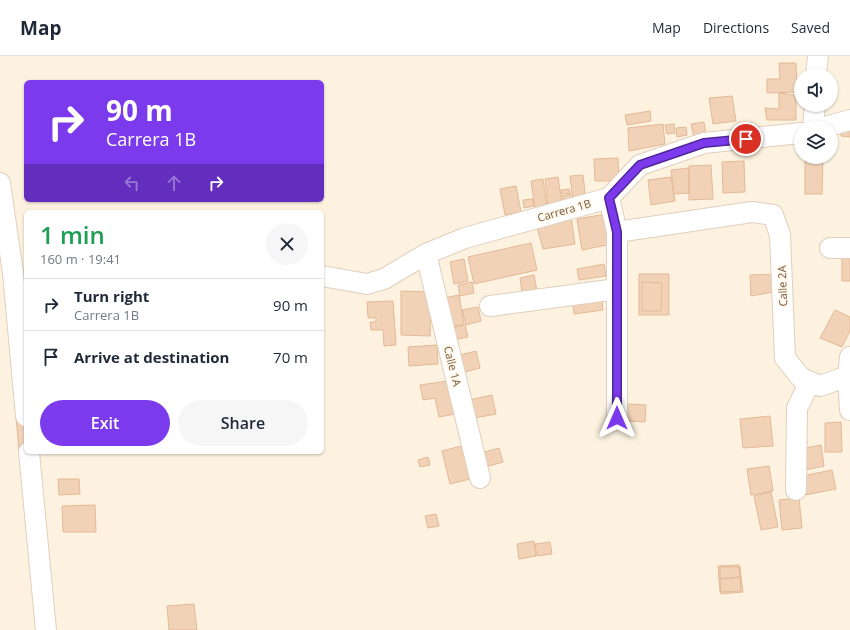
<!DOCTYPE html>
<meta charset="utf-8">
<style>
body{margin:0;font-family:"Open Sans",sans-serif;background:#f6f6f7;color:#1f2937;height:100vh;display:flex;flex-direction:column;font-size:15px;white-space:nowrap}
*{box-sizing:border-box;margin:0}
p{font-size:13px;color:#747a83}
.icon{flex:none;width:22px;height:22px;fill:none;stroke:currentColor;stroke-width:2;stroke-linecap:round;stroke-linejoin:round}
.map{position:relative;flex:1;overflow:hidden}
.sheet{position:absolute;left:24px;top:154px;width:300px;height:244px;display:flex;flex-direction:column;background:#fff;border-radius:6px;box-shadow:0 1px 3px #0004}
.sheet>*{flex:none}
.hud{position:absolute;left:24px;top:24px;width:300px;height:122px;border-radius:6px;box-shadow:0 1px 3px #0004;background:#7c3aed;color:#fff;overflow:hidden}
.fabs{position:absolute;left:794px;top:12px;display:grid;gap:8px}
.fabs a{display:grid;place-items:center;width:44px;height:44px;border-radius:50%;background:#fff;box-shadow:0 1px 3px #0004;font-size:20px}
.pin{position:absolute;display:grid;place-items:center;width:34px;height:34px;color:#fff;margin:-17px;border:2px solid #fff;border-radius:50%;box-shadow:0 1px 4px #0007}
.me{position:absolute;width:44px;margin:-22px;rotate:0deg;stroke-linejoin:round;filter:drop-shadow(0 0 3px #0008)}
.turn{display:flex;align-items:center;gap:14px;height:84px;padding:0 16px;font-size:18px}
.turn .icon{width:52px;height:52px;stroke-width:2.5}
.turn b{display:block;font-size:28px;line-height:34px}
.lanes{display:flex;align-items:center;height:38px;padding:0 16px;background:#0003;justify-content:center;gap:20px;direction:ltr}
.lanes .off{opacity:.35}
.round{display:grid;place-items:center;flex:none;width:42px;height:42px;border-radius:21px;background:#f6f6f7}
.summary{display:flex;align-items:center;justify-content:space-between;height:68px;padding:0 16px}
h1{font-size:24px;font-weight:600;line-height:30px;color:#1e9e55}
.button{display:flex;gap:8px;margin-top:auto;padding:8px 16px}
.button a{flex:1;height:46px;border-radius:24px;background:#7c3aed;color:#fff;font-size:16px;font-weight:600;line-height:46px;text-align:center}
.button a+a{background:#f6f6f7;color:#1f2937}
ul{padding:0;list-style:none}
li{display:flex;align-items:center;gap:12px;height:52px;padding:0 16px;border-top:1px solid #e0e1e3}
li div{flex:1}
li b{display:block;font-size:15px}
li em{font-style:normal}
header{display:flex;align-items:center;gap:24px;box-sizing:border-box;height:56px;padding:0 20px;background:#fff;border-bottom:1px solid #e0e1e3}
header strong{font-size:19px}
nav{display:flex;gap:22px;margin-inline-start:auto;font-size:14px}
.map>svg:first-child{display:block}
</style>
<header>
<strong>Map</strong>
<nav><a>Map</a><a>Directions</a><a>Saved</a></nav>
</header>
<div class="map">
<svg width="850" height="574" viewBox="0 0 850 574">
<rect width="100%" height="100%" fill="#fcf2df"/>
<path fill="#f1d2b7" stroke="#e4b997" d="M 779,7 L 796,7 L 797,36 L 767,37 L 767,23 L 780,23 Z
M 779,37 L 796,39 L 796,64 L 767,64 L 765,52 L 779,53 Z
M 732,40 L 736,65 L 713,68 L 709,42 Z
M 650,55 L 651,65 L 627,69 L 625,59 Z
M 704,66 L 706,79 L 694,81 L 691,68 Z
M 663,68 L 665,88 L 629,95 L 628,72 Z
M 674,68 L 675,77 L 667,78 L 665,69 Z
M 842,69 L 850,70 L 850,81 L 841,80 Z
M 686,71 L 687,79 L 677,81 L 676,72 Z
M 618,102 L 619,125 L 595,125 L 594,103 Z
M 805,102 L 823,102 L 822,138 L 805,138 Z
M 744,105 L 745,136 L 723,137 L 722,106 Z
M 711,109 L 713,143 L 689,144 L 689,110 Z
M 689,112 L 689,137 L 674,138 L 671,114 Z
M 583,119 L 586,144 L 573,145 L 570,120 Z
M 558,121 L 562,148 L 548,150 L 545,123 Z
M 671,121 L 675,145 L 651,149 L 648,124 Z
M 543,123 L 547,152 L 535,153 L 531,125 Z
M 516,130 L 521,156 L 505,159 L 500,133 Z
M 569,133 L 570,137 L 562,138 L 561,134 Z
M 571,138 L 571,143 L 563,144 L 562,140 Z
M 533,143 L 534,150 L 524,152 L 523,144 Z
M 606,158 L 612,188 L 582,194 L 577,163 Z
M 571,161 L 575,188 L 543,193 L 537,171 Z
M 531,187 L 537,214 L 474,228 L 468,201 Z
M 842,197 L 850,197 L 850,225 L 842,225 Z
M 464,203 L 468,225 L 454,228 L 450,206 Z
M 604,208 L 606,220 L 579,224 L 577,213 Z
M 639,218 L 669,218 L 669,259 L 639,259 Z
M 779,218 L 779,235 L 751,240 L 750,219 Z
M 534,219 L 537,235 L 522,237 L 520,222 Z
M 472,226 L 474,237 L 460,240 L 458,229 Z
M 642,226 L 662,227 L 661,255 L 642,255 Z
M 401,235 L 431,236 L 430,280 L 401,279 Z
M 601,238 L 603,254 L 574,258 L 572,242 Z
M 459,239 L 464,268 L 449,271 L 444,242 Z
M 393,245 L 396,289 L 384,290 L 383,274 L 371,274 L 370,266 L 376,266 L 376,262 L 368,262 L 367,246 Z
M 478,251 L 481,265 L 466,269 L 462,254 Z
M 835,254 L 850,261 L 850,275 L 842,291 L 820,282 Z
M 465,269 L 468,281 L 452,284 L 449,272 Z
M 437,289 L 438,308 L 409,310 L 408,291 Z
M 476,295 L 480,312 L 461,317 L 456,300 Z
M 455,324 L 461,357 L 439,361 L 435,342 L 423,344 L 420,329 Z
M 492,339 L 496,358 L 469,363 L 465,345 Z
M 26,348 L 26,394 L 19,395 L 15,349 Z
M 628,348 L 646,349 L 645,366 L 627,365 Z
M 770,360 L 773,390 L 743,392 L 740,363 Z
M 841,366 L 842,396 L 825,396 L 825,367 Z
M 469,388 L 478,421 L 450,428 L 442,395 Z
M 821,389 L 824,410 L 805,414 L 800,393 Z
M 499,392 L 503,406 L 485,411 L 481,397 Z
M 428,401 L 430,409 L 420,411 L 418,404 Z
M 769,410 L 773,435 L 751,439 L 747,413 Z
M 832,414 L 836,433 L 805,439 L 802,420 Z
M 58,423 L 79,423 L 80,438 L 59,439 Z
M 771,436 L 778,471 L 761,474 L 754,440 Z
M 799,442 L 802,472 L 782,474 L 779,444 Z
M 95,449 L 96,476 L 63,476 L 62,450 Z
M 436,458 L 439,470 L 428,472 L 425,460 Z
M 534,485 L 536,500 L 519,503 L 517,488 Z
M 550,486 L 552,498 L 537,500 L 535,488 Z
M 739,509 L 741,535 L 720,536 L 718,510 Z
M 720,511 L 740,511 L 741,521 L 720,523 Z
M 741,521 L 743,536 L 721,538 L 720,523 Z
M 194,548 L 197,574 L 169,574 L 167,550 Z"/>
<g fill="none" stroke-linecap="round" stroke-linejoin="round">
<g stroke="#e0cfbc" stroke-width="22">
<path id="minor" d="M 816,19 L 818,0
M 813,71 L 815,49
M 825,71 L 850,64
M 0,127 L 13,217 L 26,360
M 609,142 L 617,176 L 617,362
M 617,176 L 752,156 L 773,159 L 780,179 L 785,302 L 801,322 L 820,330 L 848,320 L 850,301
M 830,192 L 850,192
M 426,198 L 480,422
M 322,220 L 367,228 L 384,223 L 426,198 L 465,182 L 609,142 L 640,109 L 704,87 L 801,77
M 490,250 L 617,233
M 848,320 L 850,354
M 29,396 L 46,574
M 796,434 L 797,352 L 810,326"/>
</g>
<use href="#minor" stroke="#fff" stroke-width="20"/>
</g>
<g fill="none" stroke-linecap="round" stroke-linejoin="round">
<g stroke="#51269a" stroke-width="10">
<path id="route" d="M 617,362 L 617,176 L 609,142 L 640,109 L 704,87 L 746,83"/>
</g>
<use href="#route" stroke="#7c3aed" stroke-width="7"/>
</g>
<g text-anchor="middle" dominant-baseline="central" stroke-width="3" stroke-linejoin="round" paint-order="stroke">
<g font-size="11" fill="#725947" stroke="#fff6e5">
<text transform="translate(564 154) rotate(-16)">Carrera 1B</text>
<text transform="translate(782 230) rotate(-92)">Calle 2A</text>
<text transform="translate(453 310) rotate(76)">Calle 1A</text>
</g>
</g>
</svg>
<div class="fabs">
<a><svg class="icon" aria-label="sound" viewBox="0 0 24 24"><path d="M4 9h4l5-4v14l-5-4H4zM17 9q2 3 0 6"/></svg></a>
<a><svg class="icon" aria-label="layers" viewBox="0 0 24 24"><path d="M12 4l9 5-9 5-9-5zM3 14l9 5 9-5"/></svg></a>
</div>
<div class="pin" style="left:746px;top:83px;background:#d93025"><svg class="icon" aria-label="arrive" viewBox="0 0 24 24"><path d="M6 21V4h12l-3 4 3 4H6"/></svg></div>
<svg class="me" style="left:617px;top:362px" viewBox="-20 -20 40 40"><path d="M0-17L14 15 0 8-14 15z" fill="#7c3aed" stroke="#fff" stroke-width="4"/></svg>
<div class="hud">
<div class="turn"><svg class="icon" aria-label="right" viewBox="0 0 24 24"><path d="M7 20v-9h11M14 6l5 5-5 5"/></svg><div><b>90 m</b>Carrera 1B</div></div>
<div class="lanes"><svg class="icon off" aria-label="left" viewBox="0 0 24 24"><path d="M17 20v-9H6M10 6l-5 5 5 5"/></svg><svg class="icon off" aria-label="ahead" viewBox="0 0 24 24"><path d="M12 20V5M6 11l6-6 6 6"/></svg><svg class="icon" aria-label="right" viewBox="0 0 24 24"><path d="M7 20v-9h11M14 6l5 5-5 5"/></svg></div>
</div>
<section class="sheet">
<div class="summary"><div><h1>1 min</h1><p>160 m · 19:41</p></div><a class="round"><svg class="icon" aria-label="close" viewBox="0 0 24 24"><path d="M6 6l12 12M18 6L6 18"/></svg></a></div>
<ul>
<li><svg class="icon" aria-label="right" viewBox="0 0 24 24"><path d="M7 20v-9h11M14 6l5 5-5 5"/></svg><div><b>Turn right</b><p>Carrera 1B</p></div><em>90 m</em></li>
<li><svg class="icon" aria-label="arrive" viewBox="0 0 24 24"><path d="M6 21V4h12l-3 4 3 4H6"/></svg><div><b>Arrive at destination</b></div><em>70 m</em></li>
</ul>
<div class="button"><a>Exit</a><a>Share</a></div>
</section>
</div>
